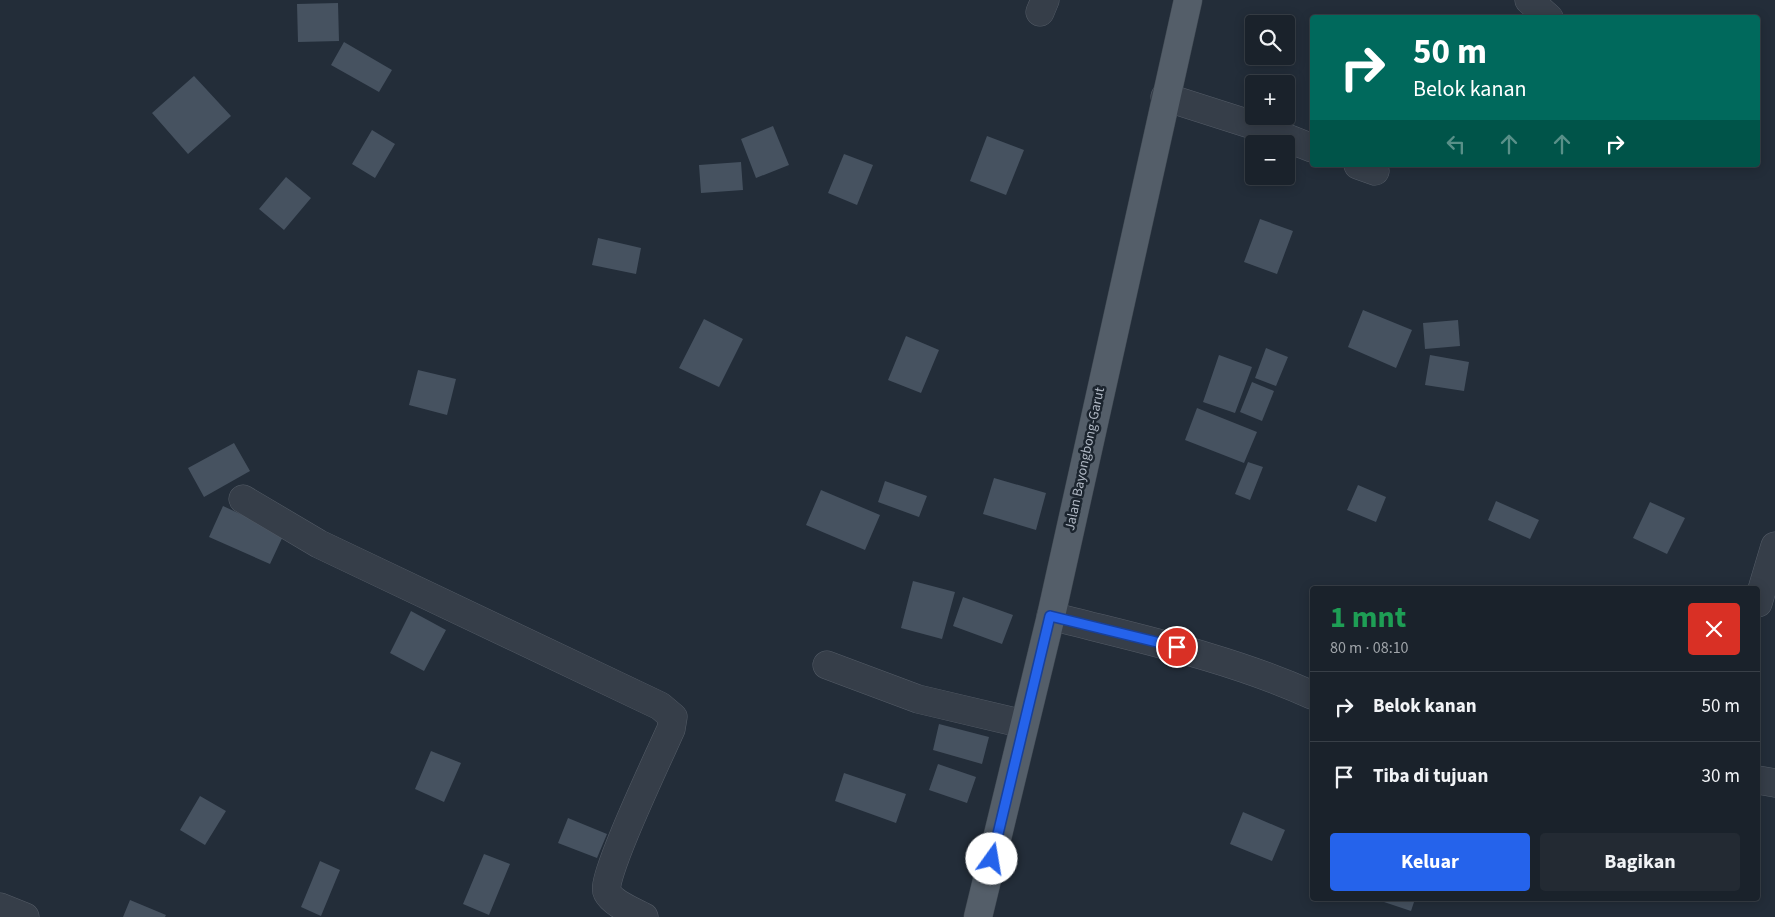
<!DOCTYPE html>
<html lang="id">
<meta charset="utf-8">
<style>
body{margin:0;font-family:"Source Sans 3",sans-serif;background:#232a33;color:#f1f3f6;height:100vh;display:flex;flex-direction:column;font-size:19px;white-space:nowrap}
*{box-sizing:border-box;margin:0}
p{font-size:16px;color:#9fa4a9}
.icon{flex:none;width:28px;height:28px;fill:none;stroke:currentColor;stroke-width:2;stroke-linecap:round;stroke-linejoin:round}
.map{position:relative;flex:1;overflow:hidden}
.sheet{position:absolute;left:1310px;top:586px;width:450px;height:315px;display:flex;flex-direction:column;background:#1a222b;border-radius:5px;box-shadow:0 2px 12px #0003,0 0 0 1px #383f47}
.sheet>*{flex:none}
.hud{position:absolute;left:1310px;top:15px;width:450px;height:152px;border-radius:5px;box-shadow:0 2px 12px #0003,0 0 0 1px #383f47;background:#00695c;color:#fff;overflow:hidden}
.fabs{position:absolute;left:1245px;top:15px;display:grid;gap:10px}
.fabs a{display:grid;place-items:center;width:50px;height:50px;border-radius:5px;background:#1a222b;box-shadow:0 2px 12px #0003,0 0 0 1px #383f47;font-size:25px}
.pin{position:absolute;display:grid;place-items:center;width:42px;height:42px;color:#fff;margin:-21px;border:2px solid #fff;border-radius:50%;box-shadow:0 1px 5px #0007}
.me{position:absolute;width:55px;margin:-28px;rotate:13deg;stroke-linejoin:round;filter:drop-shadow(0 0 4px #0008)}
.turn{display:flex;align-items:center;gap:18px;height:105px;padding:0 20px;font-size:22px}
.turn .icon{width:65px;height:65px;stroke-width:2.5}
.turn b{display:block;font-size:35px;line-height:42px}
.lanes{display:flex;align-items:center;height:48px;padding:0 20px;background:#0003;justify-content:center;gap:25px;direction:ltr}
.lanes .off{opacity:.35}
.round{display:grid;place-items:center;flex:none;width:52px;height:52px;border-radius:5px;background:#232a33}
.summary{display:flex;align-items:center;justify-content:space-between;height:85px;padding:0 20px}
h1{font-size:30px;font-weight:700;line-height:38px;color:#1e9e55}
.button{display:flex;gap:10px;margin-top:auto;padding:10px 20px}
.button a{flex:1;height:58px;border-radius:5px;background:#2563eb;color:#fff;font-size:20px;font-weight:700;line-height:58px;text-align:center}
.button a+a{background:#232a33;color:#f1f3f6}
ul{padding:0;list-style:none}
li{display:flex;align-items:center;gap:15px;height:70px;padding:0 20px;border-top:1px solid #383f47}
li div{flex:1}
li b{display:block;font-size:19px}
li em{font-style:normal}
.map>svg:first-child{display:block}
</style>
<div class="map">
<svg width="1775" height="917" viewBox="0 0 1775 917">
<rect width="100%" height="100%" fill="#232d39"/>
<path fill="#465260" d="M 338,3 L 339,41 L 298,42 L 297,4 Z
M 344,42 L 392,70 L 379,92 L 331,65 Z
M 194,76 L 231,116 L 188,154 L 152,113 Z
M 773,126 L 789,165 L 756,178 L 741,139 Z
M 372,130 L 395,144 L 375,178 L 352,164 Z
M 987,136 L 1024,150 L 1006,195 L 970,181 Z
M 844,154 L 873,165 L 857,205 L 828,193 Z
M 741,162 L 743,190 L 701,193 L 699,165 Z
M 286,177 L 311,198 L 284,230 L 259,209 Z
M 1260,219 L 1293,231 L 1277,274 L 1244,262 Z
M 598,238 L 641,248 L 636,274 L 592,265 Z
M 1363,310 L 1412,330 L 1396,368 L 1348,347 Z
M 704,319 L 743,339 L 719,387 L 679,368 Z
M 1458,320 L 1460,346 L 1425,349 L 1423,323 Z
M 906,336 L 939,350 L 921,393 L 888,380 Z
M 1266,348 L 1288,357 L 1276,386 L 1255,378 Z
M 1219,355 L 1252,367 L 1235,413 L 1203,402 Z
M 1430,355 L 1469,362 L 1464,391 L 1425,385 Z
M 418,370 L 456,379 L 447,415 L 409,405 Z
M 1252,382 L 1274,391 L 1262,421 L 1240,412 Z
M 1197,408 L 1257,432 L 1244,463 L 1185,440 Z
M 234,443 L 250,471 L 204,497 L 188,468 Z
M 1248,462 L 1263,467 L 1250,500 L 1235,494 Z
M 994,478 L 1046,493 L 1036,530 L 983,514 Z
M 885,481 L 927,496 L 919,517 L 878,502 Z
M 1358,485 L 1386,497 L 1376,522 L 1347,510 Z
M 821,490 L 880,515 L 865,550 L 806,525 Z
M 1496,501 L 1539,520 L 1530,539 L 1488,520 Z
M 1650,502 L 1685,518 L 1667,554 L 1633,538 Z
M 223,506 L 284,534 L 270,564 L 209,537 Z
M 913,581 L 955,592 L 942,639 L 901,628 Z
M 963,597 L 1013,615 L 1002,644 L 953,626 Z
M 411,611 L 446,630 L 424,671 L 390,653 Z
M 939,724 L 989,737 L 982,764 L 933,750 Z
M 431,751 L 461,763 L 444,802 L 415,789 Z
M 938,764 L 976,777 L 967,803 L 929,790 Z
M 844,773 L 906,794 L 896,823 L 835,801 Z
M 200,796 L 226,811 L 205,845 L 180,830 Z
M 1243,812 L 1285,830 L 1272,861 L 1230,844 Z
M 568,818 L 607,834 L 597,858 L 558,843 Z
M 484,854 L 510,864 L 489,915 L 463,904 Z
M 320,861 L 340,870 L 321,916 L 301,907 Z
M 1375,899 L 1415,899 L 1411,911 Z
M 130,900 L 166,915 L 165,917 L 123,917 Z"/>
<g fill="none" stroke-linecap="round" stroke-linejoin="round">
<g stroke="#545c67" stroke-width="29">
<path id="minor" d="M 1529,0 L 1549,18
M 1040,12 L 1045,0
M 1165,97 L 1259,127 L 1312,148
M 1358,165 L 1375,171
M 243,499 L 319,544 L 660,706 L 673,717 L 671,729 C 662,750 600,879 607,892 C 613,904 633,911 644,917
M 1758,603 L 1775,546
M 1051,616 C 1140,639 1228,657 1312,695
M 827,665 L 918,699 L 1024,724
M 1758,780 L 1775,783
M 0,907 L 25,917"/>
</g>
<g stroke="#3f4852" stroke-width="29">
<path id="major" d="M 978,917 L 1051,616 L 1188,0"/>
</g>
<use href="#minor" stroke="#363e49" stroke-width="28"/>
<use href="#major" stroke="#545e69" stroke-width="28"/>
</g>
<g fill="none" stroke-linecap="round" stroke-linejoin="round">
<g stroke="#184099" stroke-width="12">
<path id="route" d="M 992,859 L 1050,616 L 1177,647"/>
</g>
<use href="#route" stroke="#2563eb" stroke-width="9"/>
</g>
<g text-anchor="middle" dominant-baseline="central" stroke-width="5" stroke-linejoin="round" paint-order="stroke">
<g font-size="14" fill="#b1b9c5" stroke="#1b242e">
<text transform="translate(1085 459) rotate(-78)">Jalan Bayongbong-Garut</text>
</g>
</g>
</svg>
<div class="fabs">
<a><svg class="icon" aria-label="search" viewBox="0 0 24 24"><circle cx="10" cy="10" r="6"/><path d="M15 15l6 6"/></svg></a>
<a>+</a>
<a>−</a>
</div>
<div class="pin" style="left:1177px;top:647px;background:#d93025"><svg class="icon" aria-label="arrive" viewBox="0 0 24 24"><path d="M6 21V4h12l-3 4 3 4H6"/></svg></div>
<svg class="me" style="left:992px;top:859px" viewBox="-20 -20 40 40"><circle r="19" fill="#fff"/><path d="M0-13L10 11 0 6-10 11z" fill="#2563eb"/></svg>
<div class="hud">
<div class="turn"><svg class="icon" aria-label="right" viewBox="0 0 24 24"><path d="M7 20v-9h11M14 6l5 5-5 5"/></svg><div><b>50 m</b>Belok kanan</div></div>
<div class="lanes"><svg class="icon off" aria-label="left" viewBox="0 0 24 24"><path d="M17 20v-9H6M10 6l-5 5 5 5"/></svg><svg class="icon off" aria-label="ahead" viewBox="0 0 24 24"><path d="M12 20V5M6 11l6-6 6 6"/></svg><svg class="icon off" aria-label="ahead" viewBox="0 0 24 24"><path d="M12 20V5M6 11l6-6 6 6"/></svg><svg class="icon" aria-label="right" viewBox="0 0 24 24"><path d="M7 20v-9h11M14 6l5 5-5 5"/></svg></div>
</div>
<section class="sheet">
<div class="summary"><div><h1>1 mnt</h1><p>80 m · 08:10</p></div><a class="round" style="background:#d93025;color:#fff"><svg class="icon" aria-label="close" viewBox="0 0 24 24"><path d="M6 6l12 12M18 6L6 18"/></svg></a></div>
<ul>
<li><svg class="icon" aria-label="right" viewBox="0 0 24 24"><path d="M7 20v-9h11M14 6l5 5-5 5"/></svg><div><b>Belok kanan</b></div><em>50 m</em></li>
<li><svg class="icon" aria-label="arrive" viewBox="0 0 24 24"><path d="M6 21V4h12l-3 4 3 4H6"/></svg><div><b>Tiba di tujuan</b></div><em>30 m</em></li>
</ul>
<div class="button"><a>Keluar</a><a>Bagikan</a></div>
</section>
</div>
